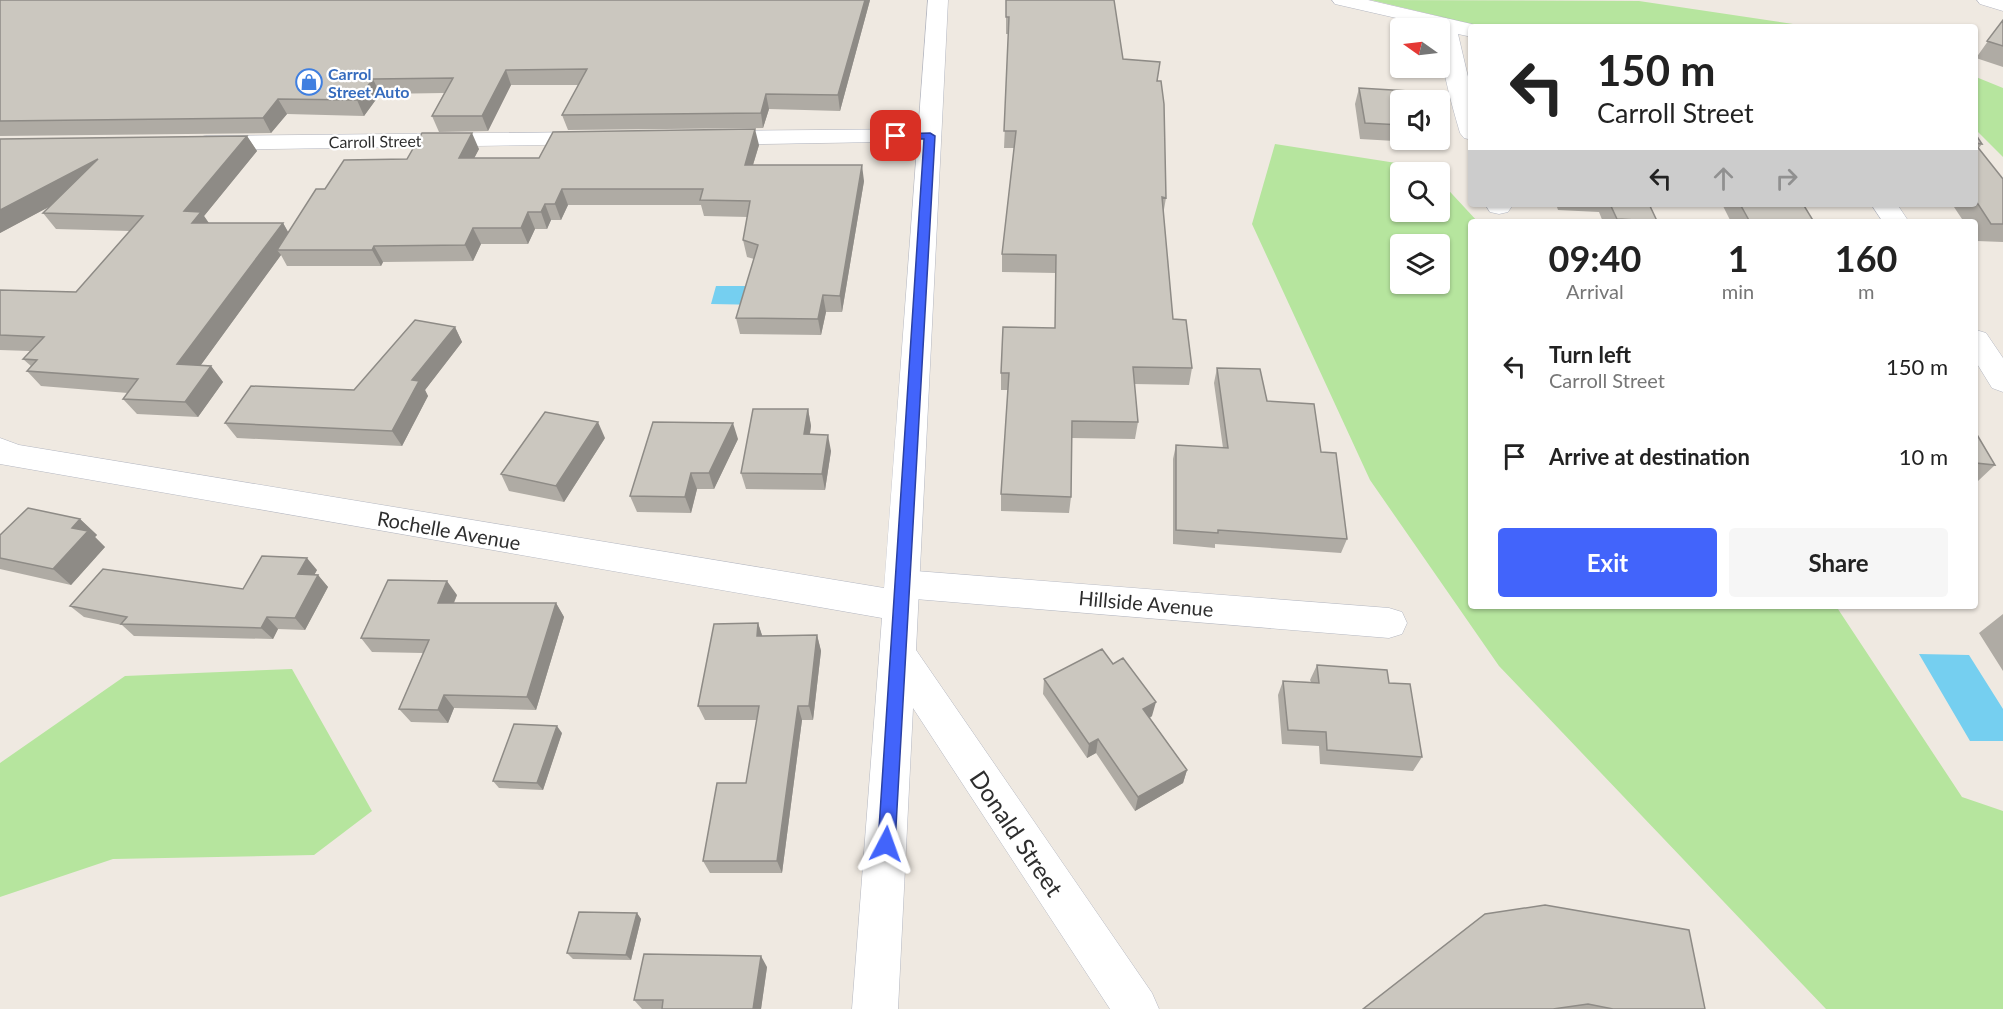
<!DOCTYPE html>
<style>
body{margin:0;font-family:Lato,sans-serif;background:#f6f6f6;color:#222;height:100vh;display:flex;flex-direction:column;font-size:22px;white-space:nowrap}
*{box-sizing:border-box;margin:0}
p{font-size:20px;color:#767676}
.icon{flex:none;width:33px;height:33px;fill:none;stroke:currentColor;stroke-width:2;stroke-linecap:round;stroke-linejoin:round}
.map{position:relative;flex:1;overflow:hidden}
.details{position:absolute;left:1468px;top:219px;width:510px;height:390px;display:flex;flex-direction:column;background:#fff;border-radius:6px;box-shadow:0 2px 4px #0004}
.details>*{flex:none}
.hud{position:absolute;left:1468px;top:24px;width:510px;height:183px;border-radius:6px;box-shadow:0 2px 4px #0004;background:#fff;color:#222;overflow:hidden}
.needle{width:39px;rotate:284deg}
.controls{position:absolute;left:1390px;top:18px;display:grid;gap:12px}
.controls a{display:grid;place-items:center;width:60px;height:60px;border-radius:6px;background:#fff;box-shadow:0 2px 4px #0004;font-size:30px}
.pin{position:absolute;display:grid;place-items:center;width:51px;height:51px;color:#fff;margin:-26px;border-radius:12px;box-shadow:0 3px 9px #0006}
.me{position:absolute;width:66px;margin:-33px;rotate:4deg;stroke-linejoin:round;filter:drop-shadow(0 0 4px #0008)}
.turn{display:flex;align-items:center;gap:21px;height:126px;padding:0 30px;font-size:27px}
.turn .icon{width:78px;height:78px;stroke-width:2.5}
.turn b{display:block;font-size:42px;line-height:51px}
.lanes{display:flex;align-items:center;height:57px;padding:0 30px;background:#0003;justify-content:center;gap:30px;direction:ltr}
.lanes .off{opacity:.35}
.eta{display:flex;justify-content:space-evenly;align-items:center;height:102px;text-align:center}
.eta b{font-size:36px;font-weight:700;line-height:42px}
.action{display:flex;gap:12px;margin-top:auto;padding:12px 30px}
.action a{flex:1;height:69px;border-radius:6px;background:#4264fb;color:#fff;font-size:24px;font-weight:700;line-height:69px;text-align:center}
.action a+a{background:#f6f6f6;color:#222}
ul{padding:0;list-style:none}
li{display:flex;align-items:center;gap:18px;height:90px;padding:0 30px}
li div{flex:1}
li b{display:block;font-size:22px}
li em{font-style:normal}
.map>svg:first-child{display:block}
</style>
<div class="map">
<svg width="2003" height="1009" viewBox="0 0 2003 1009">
<rect width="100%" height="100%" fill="#efe9e1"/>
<path fill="#b6e59e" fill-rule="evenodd" d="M 1371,0 L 1639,1 L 1813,27 L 1484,27 Z
M 1976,77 L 2003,88 L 2003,157 L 1976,130 Z
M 1275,144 L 1428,168 L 1432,172 L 1401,172 L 1401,212 L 1440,212 L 1440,181 L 1478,222 L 1472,222 L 1472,606 L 1836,606 L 1962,797 L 2003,811 L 2003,1009 L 1826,1009 L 1499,666 L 1370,480 L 1252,224 ZM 1401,244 L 1440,244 L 1440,284 L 1401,284 Z
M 292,669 L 372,811 L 314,855 L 113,859 L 0,897 L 0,763 L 125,676 Z"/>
<path fill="#75cff0" d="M 716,286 L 773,286 L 768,305 L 711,304 Z
M 1919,654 L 1969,655 L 2003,709 L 2003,741 L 1970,741 Z"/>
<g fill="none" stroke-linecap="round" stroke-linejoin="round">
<g stroke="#b4b7c1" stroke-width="1">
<path id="minor" d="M 1332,0 L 1368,0 L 1480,26 L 1472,27 L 1472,37 L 1458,34 L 1472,94 L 1472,140 L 1464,138 L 1460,133 C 1450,98 1440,65 1440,28 L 1335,4 Z
M 1977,0 L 2003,0 L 2003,11 L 1980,4 Z
M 929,129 L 938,131 L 941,136 L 938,141 L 712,145 L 703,143 L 700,138 L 703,133 L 712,131 Z
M 595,132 L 604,134 L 607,139 L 604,144 L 205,150 L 196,148 L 193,143 L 196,138 L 205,136 Z
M 1485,204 L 1511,204 L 1512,206 L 1508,212 L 1499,214 L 1490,212 Z
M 1871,204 L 1897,204 L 1909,222 L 1883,222 Z
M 1976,330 L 1986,333 L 2003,358 L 2003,392 L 1992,388 L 1976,362 Z
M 903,570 L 1389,608 L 1402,612 L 1407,623 L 1402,634 L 1389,638 L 903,598 L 891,594 L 886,584 L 891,574 Z"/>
</g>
<g stroke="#b4b7c1" stroke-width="1">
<path id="tertiary" d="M 928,0 L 948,0 L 916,650 L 1152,993 L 1159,1009 L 1110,1009 L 913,708 L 898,1009 L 852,1009 L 882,618 L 0,464 L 0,438 L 19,445 L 884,588 Z"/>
</g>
<use href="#minor" fill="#fff" fill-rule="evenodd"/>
<use href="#tertiary" fill="#fff" fill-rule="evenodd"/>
</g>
<path fill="#afaba4" d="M 0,0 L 870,0 L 840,111 L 769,109 L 763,128 L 568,130 L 562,115 L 579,85 L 511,85 L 488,131 L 439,132 L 432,116 L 444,93 L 380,94 L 364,116 L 287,114 L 271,133 L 0,136 Z
M 1006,0 L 1123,59 L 1157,81 L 1166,198 L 1163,215 L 1173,319 L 1192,368 L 1189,385 L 1134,384 L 1138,422 L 1135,439 L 1072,438 L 1071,497 L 1069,513 L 1001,511 L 1001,494 L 1008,390 L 1001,390 L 1001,373 L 1055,328 L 1056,273 L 1002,272 L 1002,254 L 1014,148 L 1004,148 L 1009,34 L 1006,34 Z
M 2003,20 L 2003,67 L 1976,58 Z
M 1359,88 L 1401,100 L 1401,140 L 1413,140 L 1412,142 L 1360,139 L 1355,104 Z
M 1976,135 L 1982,144 L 1978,149 L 2003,179 L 2003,242 L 1977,241 L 1976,239 L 1976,222 L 1964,222 L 1952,204 L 1976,204 Z
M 247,136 L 257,151 L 204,216 L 209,223 L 283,223 L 288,232 L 325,189 L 407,159 L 479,149 L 474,158 L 539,158 L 759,145 L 753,165 L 864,181 L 842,312 L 826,312 L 821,335 L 740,334 L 736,318 L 754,259 L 747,257 L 743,240 L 748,217 L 704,216 L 701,205 L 568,205 L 561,220 L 551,220 L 547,229 L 535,229 L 528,244 L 481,244 L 473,261 L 383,262 L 381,266 L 287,266 L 281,255 L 200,366 L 211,366 L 223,382 L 198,417 L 137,414 L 123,399 L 128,393 L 41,386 L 27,371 L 31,366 L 23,359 L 30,351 L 0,350 L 0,290 L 76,292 L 130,231 L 56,229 L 43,213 L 50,206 L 0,233 L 0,139 Z
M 1556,204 L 1649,204 L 1657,221 L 1656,222 L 1603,222 L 1599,212 L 1558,210 Z
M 1722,204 L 1803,204 L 1814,222 L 1731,222 Z
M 455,327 L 462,342 L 425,390 L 428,396 L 402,446 L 237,438 L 225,423 L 354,390 Z
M 1217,368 L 1267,401 L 1321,452 L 1347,539 L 1341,553 L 1215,544 L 1215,548 L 1173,544 L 1173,459 L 1176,445 L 1223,448 L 1214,383 Z
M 808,409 L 811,426 L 810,434 L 831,451 L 825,490 L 746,489 L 741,473 Z
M 1976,433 L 1995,465 L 1978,481 L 1976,481 Z
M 605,438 L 564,502 L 509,491 L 501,474 Z
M 738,439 L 714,489 L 697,489 L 691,513 L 637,512 L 630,496 Z
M 80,519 L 97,535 L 95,537 L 105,547 L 71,585 L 0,569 L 0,535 Z
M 317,570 L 314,575 L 318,575 L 328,587 L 305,630 L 278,629 L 273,639 L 134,636 L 122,625 L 84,617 L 70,606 L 243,589 Z
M 457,595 L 454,603 L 556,603 L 564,617 L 536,710 L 454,708 L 448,723 L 411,722 L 399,709 L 423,653 L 372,652 L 361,638 Z
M 2003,614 L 2003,671 L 1979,633 Z
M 758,623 L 762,636 L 817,635 L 821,651 L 813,720 L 802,720 L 782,873 L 710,873 L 703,861 L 746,783 L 757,720 L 705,720 L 698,706 Z
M 1317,665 L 1389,683 L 1422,757 L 1413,771 L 1320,764 L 1319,746 L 1282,744 L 1278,695 L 1283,681 L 1311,682 L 1310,680 Z
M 1044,679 L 1152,716 L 1150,718 L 1187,770 L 1183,783 L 1135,811 L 1096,753 L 1087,758 L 1043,694 Z
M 562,733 L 543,790 L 499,788 L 493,781 Z
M 637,913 L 641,919 L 631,960 L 573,959 L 567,953 Z
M 1485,914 L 1705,1009 L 1363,1009 Z
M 767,967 L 761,1009 L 642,1009 L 634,1000 Z"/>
<path fill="#8e8b86" d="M 865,0 L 870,0 L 840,111 L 838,95 Z
M 506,70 L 511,85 L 488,131 L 482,116 Z
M 373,79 L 380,94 L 364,116 L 357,100 Z
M 766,94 L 769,109 L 763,128 L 761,113 Z
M 278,99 L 287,114 L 271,133 L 263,118 Z
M 755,129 L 759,145 L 748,181 L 745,165 Z
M 472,133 L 479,149 L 466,174 L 459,158 Z
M 247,136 L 257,151 L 204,216 L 212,228 L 203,239 L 184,211 Z
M 98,159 L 109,175 L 0,233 L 0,210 Z
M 862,165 L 864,181 L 842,312 L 840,296 Z
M 562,189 L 568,205 L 561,220 L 555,204 Z
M 545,204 L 551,220 L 547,229 L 541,212 Z
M 528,212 L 535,229 L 528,244 L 521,228 Z
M 283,223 L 292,239 L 277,250 L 281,255 L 190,380 L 177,364 Z
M 473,228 L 481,244 L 473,261 L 465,245 Z
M 374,246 L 383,262 L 381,266 L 372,250 Z
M 823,295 L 826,312 L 821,335 L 818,319 Z
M 455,327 L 462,342 L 425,390 L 428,396 L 402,446 L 392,431 L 412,380 Z
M 211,366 L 223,382 L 198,417 L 185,402 Z
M 808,409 L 811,426 L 807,451 L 804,434 Z
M 598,422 L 605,438 L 564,502 L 556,486 Z
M 733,423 L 738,439 L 714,489 L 709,473 Z
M 828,435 L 831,451 L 825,490 L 822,474 Z
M 691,473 L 697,489 L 691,513 L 685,497 Z
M 80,519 L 97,535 L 95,537 L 105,547 L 71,585 L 53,569 L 72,528 Z
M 307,558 L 317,570 L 308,586 L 298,574 Z
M 318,575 L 328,587 L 305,630 L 295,618 Z
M 447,581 L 457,595 L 448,616 L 438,603 Z
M 556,603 L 564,617 L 536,710 L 527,697 Z
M 267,617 L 278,629 L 273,639 L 261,628 Z
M 758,623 L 763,638 L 757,636 Z
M 817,635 L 821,651 L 813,720 L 809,706 Z
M 444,695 L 454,708 L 448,723 L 438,710 Z
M 1156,702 L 1152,716 L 1140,723 L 1143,709 Z
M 798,706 L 802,720 L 782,873 L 777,861 Z
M 557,726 L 562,733 L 543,790 L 537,783 Z
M 1098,739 L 1096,753 L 1087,758 L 1089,744 Z
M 1187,770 L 1183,783 L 1135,811 L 1138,797 Z
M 637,913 L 641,919 L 631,960 L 626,955 Z
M 761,956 L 767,967 L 761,1009 L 753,1009 Z"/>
<path fill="#cbc7bf" stroke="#8e8b86" stroke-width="1.5" d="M 0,0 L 865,0 L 838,95 L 766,94 L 761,113 L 562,115 L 587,69 L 506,70 L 482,116 L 432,116 L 453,78 L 373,79 L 357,100 L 278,99 L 263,118 L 0,121 Z
M 1006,0 L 1114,0 L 1123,59 L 1160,62 L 1157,81 L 1161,81 L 1164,104 L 1166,198 L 1162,197 L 1173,319 L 1186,320 L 1192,368 L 1133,367 L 1138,422 L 1072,421 L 1071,497 L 1001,494 L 1009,373 L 1001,373 L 1003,327 L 1055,328 L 1056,255 L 1002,254 L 1016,131 L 1004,131 L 1009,17 L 1006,17 Z
M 2003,20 L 2003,46 L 1987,41 Z
M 1359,88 L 1409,91 L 1412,100 L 1401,100 L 1401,125 L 1365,123 Z
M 755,129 L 745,165 L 862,165 L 840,296 L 823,295 L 818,319 L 736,318 L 758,245 L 743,240 L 750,201 L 700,200 L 703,189 L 562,189 L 555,204 L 545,204 L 541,212 L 528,212 L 521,228 L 473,228 L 465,245 L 374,246 L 372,250 L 277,250 L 316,189 L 325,189 L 344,160 L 407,159 L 422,133 L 472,133 L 459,158 L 539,158 L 553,132 Z
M 1976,135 L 1982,144 L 1976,143 Z
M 247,136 L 184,211 L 201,212 L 192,223 L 283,223 L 177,364 L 211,366 L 185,402 L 123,399 L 138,379 L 27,371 L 37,360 L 23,359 L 44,337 L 0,335 L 0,290 L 76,292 L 143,216 L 43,213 L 98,159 L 0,210 L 0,139 Z
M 1976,145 L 2003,179 L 2003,224 L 1991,224 L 1976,201 Z
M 1610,204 L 1649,204 L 1657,221 L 1617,219 Z
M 1740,204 L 1803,204 L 1814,222 L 1750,222 Z
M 415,320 L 455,327 L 412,380 L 419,381 L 392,431 L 225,423 L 251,386 L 354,390 Z
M 1217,368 L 1260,369 L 1267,401 L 1314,404 L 1321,452 L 1336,453 L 1347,539 L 1218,530 L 1218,533 L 1176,530 L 1176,445 L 1228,448 Z
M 753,409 L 808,409 L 804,434 L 828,435 L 822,474 L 741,473 Z
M 545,412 L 598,422 L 556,486 L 501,474 Z
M 653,422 L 733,423 L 709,473 L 691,473 L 685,497 L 630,496 Z
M 1976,433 L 1995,465 L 1976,463 Z
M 28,508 L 80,519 L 72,528 L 88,531 L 53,569 L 0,558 L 0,535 Z
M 262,556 L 307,558 L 298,574 L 318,575 L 295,618 L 267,617 L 261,628 L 121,624 L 127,617 L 70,606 L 103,569 L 243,589 Z
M 388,580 L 447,581 L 438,603 L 556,603 L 527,697 L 444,695 L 438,710 L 399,709 L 429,640 L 361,638 Z
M 758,623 L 757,636 L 817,635 L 809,706 L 798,706 L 777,861 L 703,861 L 717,783 L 746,783 L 759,706 L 698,706 L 714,624 Z
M 1102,649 L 1113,664 L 1123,658 L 1156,702 L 1143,709 L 1187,770 L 1138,797 L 1098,739 L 1089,744 L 1044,679 Z
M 1317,665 L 1387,670 L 1389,683 L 1410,684 L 1422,757 L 1327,750 L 1326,732 L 1288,730 L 1283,681 L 1319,683 Z
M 514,724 L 557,726 L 537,783 L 493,781 Z
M 1545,905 L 1689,930 L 1705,1009 L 1613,1009 L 1588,1004 L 1553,1009 L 1363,1009 L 1485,914 Z
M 579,912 L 637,913 L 626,955 L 567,953 Z
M 644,954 L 761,956 L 753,1009 L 662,1009 L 663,1000 L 634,1000 Z"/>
<path fill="#4264fb" stroke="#2b41a3" stroke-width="1.5" d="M 930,133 L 935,136 L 895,844 L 892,850 L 886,853 L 880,850 L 878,844 L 924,139 L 896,139 L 891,136 L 896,134 Z"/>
<defs>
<g id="shop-ring" transform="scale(1.35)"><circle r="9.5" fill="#fff" stroke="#3f7fe0" stroke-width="1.5"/><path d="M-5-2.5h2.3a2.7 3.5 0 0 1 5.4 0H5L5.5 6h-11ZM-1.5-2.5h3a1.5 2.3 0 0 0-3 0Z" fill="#3f7fe0"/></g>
</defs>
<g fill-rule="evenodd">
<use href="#shop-ring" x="309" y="82"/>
</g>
<g text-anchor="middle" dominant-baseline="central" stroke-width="4.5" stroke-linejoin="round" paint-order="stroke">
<g font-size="16" font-weight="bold" fill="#366cbe" stroke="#fff" text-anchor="start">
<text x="328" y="73">Carrol<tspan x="328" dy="18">Street Auto</tspan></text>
</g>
<g font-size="16" fill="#2e2e2e" stroke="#fff">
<text transform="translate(375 141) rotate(-1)">Carroll Street</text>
</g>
<g font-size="20" fill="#2e2e2e" stroke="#fff">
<text transform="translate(449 530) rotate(10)">Rochelle Avenue</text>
<text transform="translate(1146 603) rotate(5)">Hillside Avenue</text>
</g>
<g font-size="24" fill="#2e2e2e" stroke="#fff">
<text transform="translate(1017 833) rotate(56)">Donald Street</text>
</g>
</g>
</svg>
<div class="controls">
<a><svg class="needle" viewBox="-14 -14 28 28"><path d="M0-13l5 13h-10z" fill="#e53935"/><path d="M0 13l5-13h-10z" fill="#767676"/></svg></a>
<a><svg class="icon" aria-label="sound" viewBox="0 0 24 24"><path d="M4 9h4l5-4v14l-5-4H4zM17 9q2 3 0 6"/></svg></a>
<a><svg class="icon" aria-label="search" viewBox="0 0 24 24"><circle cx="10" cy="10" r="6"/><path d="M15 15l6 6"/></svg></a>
<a><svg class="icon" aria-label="layers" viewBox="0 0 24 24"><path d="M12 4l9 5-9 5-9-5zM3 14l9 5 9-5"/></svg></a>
</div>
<div class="pin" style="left:896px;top:136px;background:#d93025"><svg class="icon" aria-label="arrive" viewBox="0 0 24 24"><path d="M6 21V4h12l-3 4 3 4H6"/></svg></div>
<svg class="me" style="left:886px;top:844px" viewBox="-20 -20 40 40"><path d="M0-17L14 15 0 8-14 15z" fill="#4264fb" stroke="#fff" stroke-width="4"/></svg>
<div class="hud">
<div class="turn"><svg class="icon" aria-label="left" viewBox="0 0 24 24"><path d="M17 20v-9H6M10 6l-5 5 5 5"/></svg><div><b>150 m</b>Carroll Street</div></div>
<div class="lanes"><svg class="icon" aria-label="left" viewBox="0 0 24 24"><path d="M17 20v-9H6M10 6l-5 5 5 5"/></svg><svg class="icon off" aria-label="ahead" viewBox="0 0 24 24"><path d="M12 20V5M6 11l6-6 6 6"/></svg><svg class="icon off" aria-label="right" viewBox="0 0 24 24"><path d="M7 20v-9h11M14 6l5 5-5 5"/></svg></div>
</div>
<section class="details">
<div class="eta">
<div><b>09:40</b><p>Arrival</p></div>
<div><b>1</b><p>min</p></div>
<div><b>160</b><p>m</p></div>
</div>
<ul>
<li><svg class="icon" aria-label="left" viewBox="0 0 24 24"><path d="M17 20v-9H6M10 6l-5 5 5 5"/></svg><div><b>Turn left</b><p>Carroll Street</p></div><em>150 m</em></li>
<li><svg class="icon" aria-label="arrive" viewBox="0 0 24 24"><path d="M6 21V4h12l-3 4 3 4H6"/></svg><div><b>Arrive at destination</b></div><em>10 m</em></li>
</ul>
<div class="action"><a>Exit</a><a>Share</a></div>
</section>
</div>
